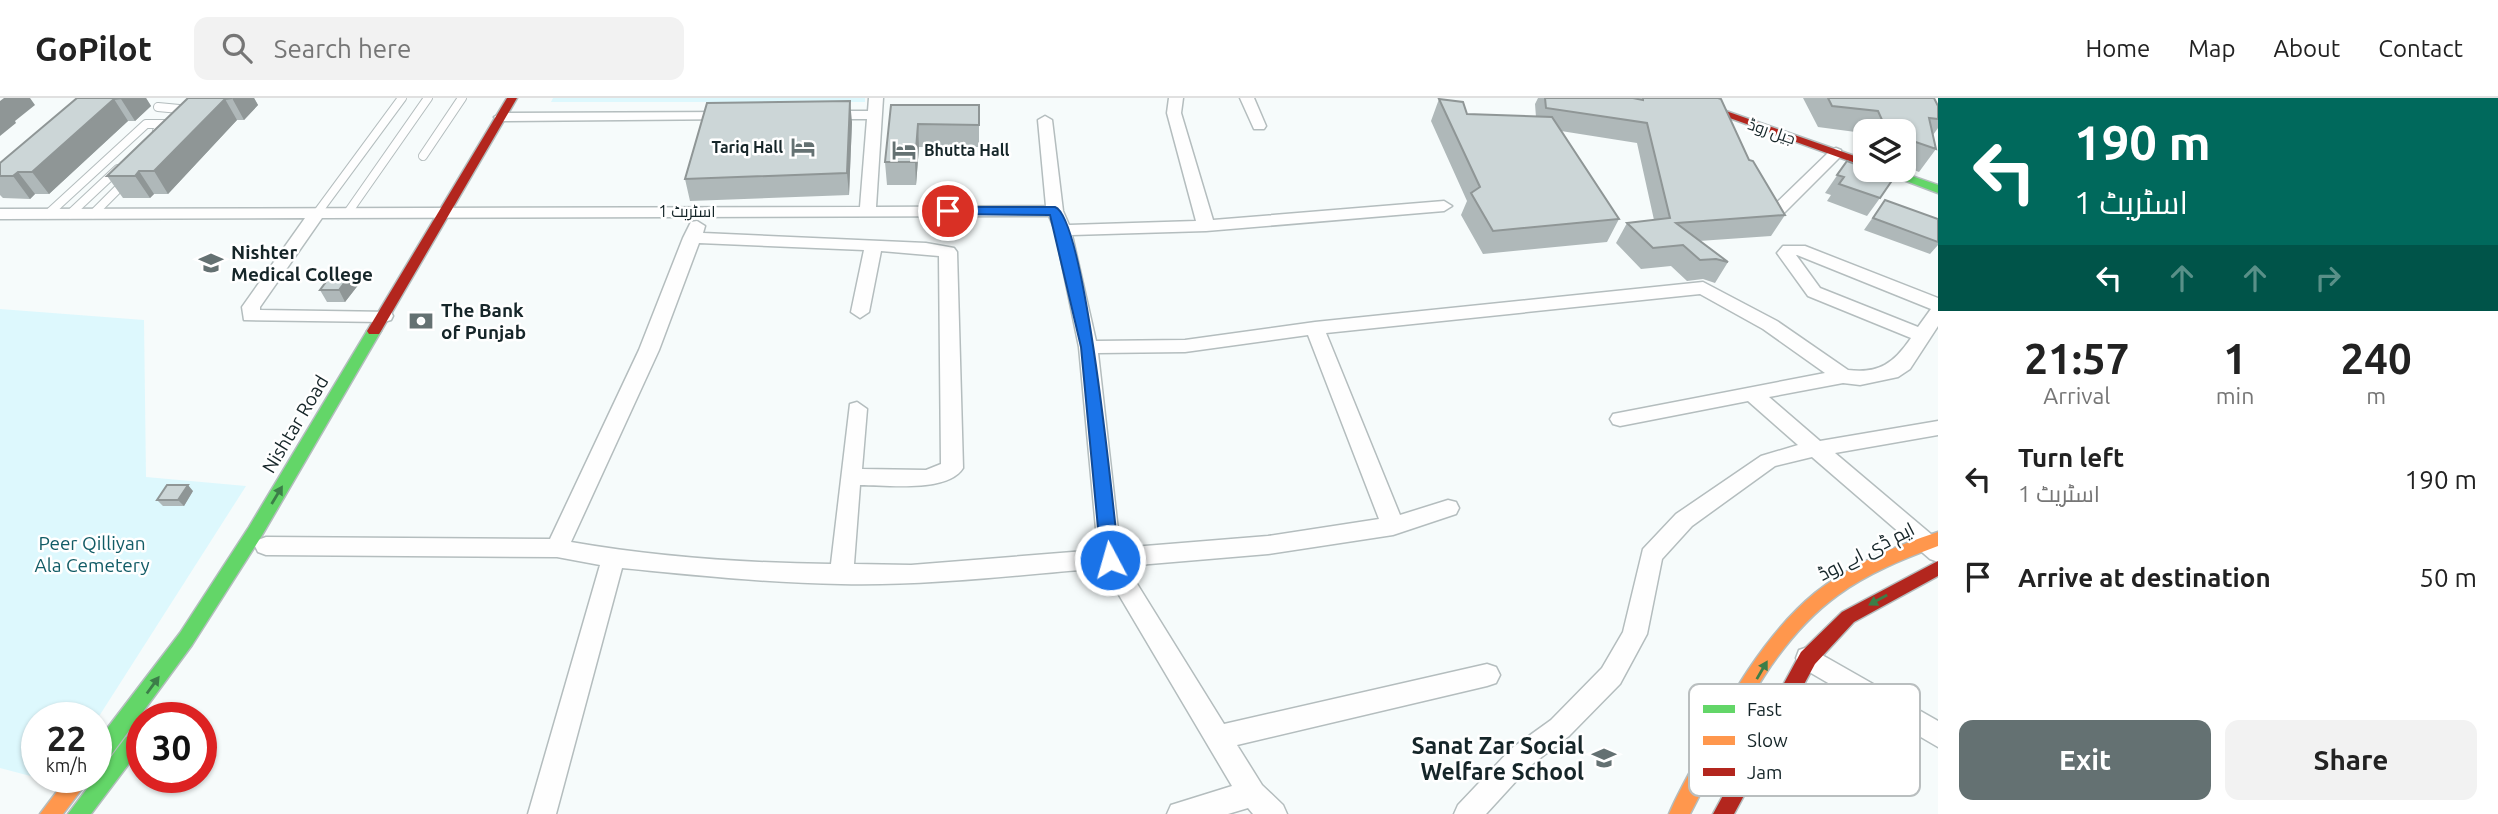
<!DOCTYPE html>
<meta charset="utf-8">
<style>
body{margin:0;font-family:Ubuntu,Cairo,sans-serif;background:#f2f2f2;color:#222;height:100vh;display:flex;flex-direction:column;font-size:26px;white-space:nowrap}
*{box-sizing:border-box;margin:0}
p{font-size:23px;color:#767676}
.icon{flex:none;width:38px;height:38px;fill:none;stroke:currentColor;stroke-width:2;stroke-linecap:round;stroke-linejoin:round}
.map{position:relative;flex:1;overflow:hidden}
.drawer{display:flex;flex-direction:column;background:#fff;width:560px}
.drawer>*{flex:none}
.guide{background:#00695c;color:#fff;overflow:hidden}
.tools{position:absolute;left:1853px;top:21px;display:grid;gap:14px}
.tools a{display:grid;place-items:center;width:63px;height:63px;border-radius:14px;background:#fff;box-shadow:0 2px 5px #0004;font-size:35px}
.speed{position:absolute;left:21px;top:604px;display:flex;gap:14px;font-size:35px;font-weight:700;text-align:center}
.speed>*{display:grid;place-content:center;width:91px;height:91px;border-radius:50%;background:#fff;box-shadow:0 2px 5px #0004;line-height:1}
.speed small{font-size:18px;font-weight:400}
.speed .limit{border:10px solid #d22;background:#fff;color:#111}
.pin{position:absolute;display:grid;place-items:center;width:60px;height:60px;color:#fff;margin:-30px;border:4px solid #fff;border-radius:50%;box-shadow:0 2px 7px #0007}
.me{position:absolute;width:77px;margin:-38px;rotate:354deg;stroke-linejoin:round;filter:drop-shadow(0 0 5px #0008)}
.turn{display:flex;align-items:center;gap:24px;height:147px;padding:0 21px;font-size:32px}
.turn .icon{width:91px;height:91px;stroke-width:2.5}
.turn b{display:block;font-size:49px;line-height:60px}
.lanes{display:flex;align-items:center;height:66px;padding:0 21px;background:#0003;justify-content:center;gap:35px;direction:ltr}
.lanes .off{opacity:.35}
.eta{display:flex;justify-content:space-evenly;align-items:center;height:119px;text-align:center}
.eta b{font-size:42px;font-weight:700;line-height:49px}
.action{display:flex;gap:14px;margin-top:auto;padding:14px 21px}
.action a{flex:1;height:80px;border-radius:14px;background:#647172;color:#fff;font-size:28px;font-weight:700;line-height:80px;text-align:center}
.action a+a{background:#f2f2f2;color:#222}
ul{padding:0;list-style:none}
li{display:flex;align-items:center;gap:21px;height:98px;padding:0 21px}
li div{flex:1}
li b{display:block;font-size:26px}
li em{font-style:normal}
header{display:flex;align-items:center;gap:42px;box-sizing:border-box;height:98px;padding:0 35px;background:#fff;border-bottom:2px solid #e0e0e0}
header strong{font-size:33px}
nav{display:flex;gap:38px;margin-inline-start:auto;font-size:24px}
.search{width:490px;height:63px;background:#f2f2f2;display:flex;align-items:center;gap:18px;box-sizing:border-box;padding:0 24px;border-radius:14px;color:#767676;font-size:26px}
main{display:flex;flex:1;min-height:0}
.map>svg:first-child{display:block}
</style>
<header>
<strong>GoPilot</strong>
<div class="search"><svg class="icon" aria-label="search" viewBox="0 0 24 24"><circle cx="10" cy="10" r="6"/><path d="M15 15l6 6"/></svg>Search here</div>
<nav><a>Home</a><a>Map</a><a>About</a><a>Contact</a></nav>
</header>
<main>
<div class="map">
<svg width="1938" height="716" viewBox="0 0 1938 716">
<rect width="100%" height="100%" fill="#f6fbfb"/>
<path fill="#ddf8fd" d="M 553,0 L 865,0 L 865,4 L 551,4 Z
M 0,211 L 144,222 L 146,379 L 246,388 L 96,623 L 96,620 L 37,620 L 37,679 L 61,679 L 57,685 L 0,670 Z"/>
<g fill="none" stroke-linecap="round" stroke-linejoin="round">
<g stroke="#b4bdbe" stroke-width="10">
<path id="lane" d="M 158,9 L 190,12
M 423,58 L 462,0
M 349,113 L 428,0
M 318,114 L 402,0
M 48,116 L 146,26 L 165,26 L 157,33
M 70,116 L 118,71
M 93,116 L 126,83"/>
</g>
<g stroke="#b4bdbe" stroke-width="3">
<path id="street" d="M 869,0 L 883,0 L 876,109 L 1046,108 L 1038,22 L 1045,18 L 1052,22 L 1063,113 L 1069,127 L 1196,123 L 1167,15 L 1169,0 L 1183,0 L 1181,15 L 1213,122 L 1444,103 L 1452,108 L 1444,113 L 1206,133 L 1072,137 L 1096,243 L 1185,242 L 1315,224 L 1703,184 L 1777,223 L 1848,272 C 1879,276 1894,265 1911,240 L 1808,198 L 1777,155 L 1783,148 L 1805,148 L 1938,200 L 1938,228 L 1910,271 L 1898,279 L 1860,287 L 1843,285 L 1769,299 L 1820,343 L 1938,323 L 1938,337 L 1835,355 L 1938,442 L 1938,464 L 1930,461 L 1812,359 L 1775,368 L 1692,428 L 1662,461 L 1647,536 L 1620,586 L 1569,638 L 1530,668 L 1486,716 L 1454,716 L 1458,707 L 1512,650 L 1551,622 L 1602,570 L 1623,534 L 1643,451 L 1676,416 L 1761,358 L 1798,347 L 1748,303 L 1620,328 L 1613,326 L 1610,321 L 1613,316 L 1825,275 L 1763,231 L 1700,196 L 1326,235 L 1400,417 L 1448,402 L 1456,404 L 1459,410 L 1456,416 L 1393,437 L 1268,456 L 1126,468 L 1224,626 L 1487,566 L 1496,569 L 1500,577 L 1496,585 L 1487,588 L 1237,647 L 1262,687 L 1283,707 L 1287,716 L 1253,716 L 1248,710 L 1228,716 L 1167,716 L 1171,707 L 1232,688 L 1103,470 C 1016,477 927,488 841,486 C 768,485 695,477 622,470 L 556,716 L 528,716 L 600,467 L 557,459 L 266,457 L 258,454 L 255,448 L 258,442 L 266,439 L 550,441 L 639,252 L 683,140 L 691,124 L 697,123 L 705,128 L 703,135 L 926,145 L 954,150 L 957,154 L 963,370 C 948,395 886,387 860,387 L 854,466 L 911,467 L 1098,452 L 1079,249 L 1055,132 L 1049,118 L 322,120 L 260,209 L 260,212 L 391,214 L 393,218 L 391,222 L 384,224 L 244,222 L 242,209 L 305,120 L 0,121 L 0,111 L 860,109 L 867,21 L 824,21 L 817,17 L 824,13 L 868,13 ZM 699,145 L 864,152 L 851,214 L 860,220 L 869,214 L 881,153 L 939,158 L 941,366 L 926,372 L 862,371 L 867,311 L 857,304 L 850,306 L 831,466 C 744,465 657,459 571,444 L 659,252 ZM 1796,157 L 1797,157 L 1931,211 L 1918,229 L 1820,190 ZM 1308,237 L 1379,421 L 1268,438 L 1120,450 L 1098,255 L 1185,254 Z
M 1240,0 L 1254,0 L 1266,28 L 1264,31 L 1254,31 Z
M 733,14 L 740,18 L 738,21 L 501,23 L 494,19 L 501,15 Z
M 1836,50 L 1841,52 L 1841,58 L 1783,116 L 1771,116 L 1771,110 L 1831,52 Z
M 1808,549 L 1938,623 L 1938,649 L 1799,568 L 1796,560 L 1799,552 Z"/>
</g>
<g stroke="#b4bdbe" stroke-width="3">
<path id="fast" d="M 1877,72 L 1894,72 L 1938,87 L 1938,95 Z
M 374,228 L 381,233 L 261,439 L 192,547 L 103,668 L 96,670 L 96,645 L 180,535 L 249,429 L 367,233 Z
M 133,636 L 140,639 L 140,651 L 91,716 L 68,716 L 126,639 Z"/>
</g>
<g stroke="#b4bdbe" stroke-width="3">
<path id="slow" d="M 1938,434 L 1938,448 C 1903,461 1868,475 1838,497 C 1766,549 1730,640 1690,716 L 1669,716 C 1677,697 1688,678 1698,659 C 1729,601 1763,538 1815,495 C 1850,467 1895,448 1938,434 Z
M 68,679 L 91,679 L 63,716 L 40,716 Z"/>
</g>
<g stroke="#b4bdbe" stroke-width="3">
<path id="jam" d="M 507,0 L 517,0 L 381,233 L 379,236 L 369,236 L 367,233 Z
M 1674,0 L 1689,0 L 1866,62 L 1866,69 Z
M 1938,463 L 1938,478 L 1854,524 L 1815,566 L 1734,716 L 1713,716 L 1801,554 L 1842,514 Z"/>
</g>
<use href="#lane" stroke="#fefefe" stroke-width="8"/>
<use href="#street" fill="#fefefe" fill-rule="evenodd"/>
<use href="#fast" fill="#63d668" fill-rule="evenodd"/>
<use href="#slow" fill="#ff974d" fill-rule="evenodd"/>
<use href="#jam" fill="#b3261e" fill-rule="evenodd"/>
</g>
<path fill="#afb8b9" d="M 77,0 L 146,0 L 151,8 L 135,23 L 128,23 L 49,96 L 35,96 L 30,101 L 3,100 L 0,97 L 0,65 Z
M 188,0 L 254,0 L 258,7 L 244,22 L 237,22 L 168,96 L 154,96 L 150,100 L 123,100 L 107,78 Z
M 1538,0 L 1718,0 L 1749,62 L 1785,117 L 1771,138 L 1699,143 L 1728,164 L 1715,185 L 1703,181 L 1687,183 L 1671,168 L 1641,171 L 1616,145 L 1627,125 L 1654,122 L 1637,45 L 1561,33 L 1619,121 L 1607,144 L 1483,156 L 1461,117 L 1467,103 L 1431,23 L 1439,1 L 1467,16 L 1536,19 L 1535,6 Z
M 1803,0 L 1934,0 L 1938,8 L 1938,30 L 1933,37 L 1936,51 L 1919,74 L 1904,68 L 1904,33 L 1866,33 L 1866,41 L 1863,35 L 1818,29 Z
M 891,7 L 979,7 L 979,49 L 919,49 L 916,87 L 887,87 L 885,64 Z
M 852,24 L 849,97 L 690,103 L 685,81 Z
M 1847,63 L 1862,71 L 1880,100 L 1867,118 L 1827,103 L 1831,97 L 1825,95 Z
M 1885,102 L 1938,121 L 1938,147 L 1930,156 L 1864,132 Z
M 352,174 L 359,186 L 345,204 L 327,204 L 320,192 Z
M 193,393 L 184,408 L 163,408 L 157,402 Z"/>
<path fill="#8f9696" d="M 4,0 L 30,0 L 35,7 L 15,23 L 16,25 L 0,38 L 0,3 Z
M 122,0 L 146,0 L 151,8 L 135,23 L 121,1 Z
M 232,0 L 254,0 L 258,7 L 244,22 Z
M 114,1 L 128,23 L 49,96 L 32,74 Z
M 225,1 L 237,22 L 168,96 L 154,73 Z
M 850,3 L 852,24 L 849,97 L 847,75 Z
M 918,26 L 919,49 L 916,87 L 915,64 Z
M 139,73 L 154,96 L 150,100 L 135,78 Z
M 18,74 L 35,96 L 30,101 L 13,78 Z
M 352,174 L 359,186 L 345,204 L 339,192 Z
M 188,387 L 193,393 L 184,408 L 178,402 Z"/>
<path fill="#ccd6d7" stroke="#8f9696" stroke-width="2" d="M 77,0 L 122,0 L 114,1 L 32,74 L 18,74 L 13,78 L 0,78 L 0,65 Z
M 188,0 L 232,0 L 225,1 L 154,73 L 139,73 L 135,78 L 107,78 Z
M 1545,0 L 1633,0 L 1643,2 L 1643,0 L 1718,0 L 1721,1 L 1749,62 L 1753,63 L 1785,117 L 1676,125 L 1728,164 L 1716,161 L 1700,162 L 1683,147 L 1653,150 L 1627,125 L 1670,120 L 1647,25 L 1546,10 Z
M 1828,0 L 1934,0 L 1938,8 L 1938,21 L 1929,20 L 1936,51 L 1904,40 L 1904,33 L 1887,33 L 1878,13 L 1832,8 Z
M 1439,1 L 1463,4 L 1467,16 L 1552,19 L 1619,121 L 1493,133 L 1471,95 L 1480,89 Z
M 850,3 L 847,75 L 685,81 L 707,5 Z
M 891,7 L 979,7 L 979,27 L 918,26 L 915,64 L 885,64 Z
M 1847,63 L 1863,69 L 1862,71 L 1893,81 L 1880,100 L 1839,86 L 1844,79 L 1837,77 Z
M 1885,102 L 1938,121 L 1938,144 L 1873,120 Z
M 334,173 L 352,174 L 339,192 L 320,192 Z
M 167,387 L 188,387 L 178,402 L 157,402 Z"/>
<defs><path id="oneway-solid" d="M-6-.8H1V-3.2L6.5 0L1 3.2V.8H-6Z" transform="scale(1.75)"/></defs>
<g fill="#3c7e48">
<use href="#oneway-solid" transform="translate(277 397) rotate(-59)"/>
<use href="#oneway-solid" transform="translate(1878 502) rotate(151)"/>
<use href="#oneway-solid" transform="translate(1762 572) rotate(-60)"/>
<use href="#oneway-solid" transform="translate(153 587) rotate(-54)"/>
</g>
<path fill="#1a73e8" stroke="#114b97" stroke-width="2" d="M 948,109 L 1055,109 C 1086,120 1114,417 1119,462 L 1116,467 L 1110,469 L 1101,462 L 1081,249 L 1050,117 L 944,116 L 942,113 Z"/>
<defs>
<g id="hotel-bare" transform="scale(1.89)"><path d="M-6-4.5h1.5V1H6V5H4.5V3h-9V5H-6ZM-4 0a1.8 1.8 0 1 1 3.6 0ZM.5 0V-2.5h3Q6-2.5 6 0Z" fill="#647172" stroke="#fff" stroke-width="2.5" paint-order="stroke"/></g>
<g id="university-bare" transform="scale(1.89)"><path d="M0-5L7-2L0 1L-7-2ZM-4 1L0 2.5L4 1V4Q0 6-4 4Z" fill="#647172" stroke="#fff" stroke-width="2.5" paint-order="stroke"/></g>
<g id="bank-bare" transform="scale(1.89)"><path d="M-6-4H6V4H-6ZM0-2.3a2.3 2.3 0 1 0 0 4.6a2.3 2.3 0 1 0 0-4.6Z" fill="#647172" stroke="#fff" stroke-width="2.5" paint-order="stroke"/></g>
<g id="school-bare" transform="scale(1.89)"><path d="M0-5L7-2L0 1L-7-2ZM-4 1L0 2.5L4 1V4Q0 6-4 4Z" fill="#647172" stroke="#fff" stroke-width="2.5" paint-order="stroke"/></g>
</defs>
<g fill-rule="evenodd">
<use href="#hotel-bare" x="803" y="49"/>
<use href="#hotel-bare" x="904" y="52"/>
<use href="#university-bare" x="211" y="165"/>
<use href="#bank-bare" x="421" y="223"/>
<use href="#school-bare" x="1604" y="660"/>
</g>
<g text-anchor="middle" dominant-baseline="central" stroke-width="5" stroke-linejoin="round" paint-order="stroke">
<g font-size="16" fill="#162629" stroke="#fff">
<text transform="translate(1772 33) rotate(19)">جیل روڈ</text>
<text x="687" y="113">اسٹریٹ 1</text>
</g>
<g font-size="16" font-weight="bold" fill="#162629" stroke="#fff" text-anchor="end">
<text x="783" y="49">Tariq Hall</text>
<text x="924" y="52" text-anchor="start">Bhutta Hall</text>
</g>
<g font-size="19" font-weight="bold" fill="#162629" stroke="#fff" text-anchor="start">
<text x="231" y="154">Nishter<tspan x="231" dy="22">Medical College</tspan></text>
<text x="441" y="212">The Bank<tspan x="441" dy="22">of Punjab</tspan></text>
</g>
<g font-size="19" fill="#162629" stroke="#fff">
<text transform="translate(295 326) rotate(-59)">Nishtar Road</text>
<text transform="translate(1866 453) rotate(-27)">ایم ڈی اے روڈ</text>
</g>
<g font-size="19" fill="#125c66" stroke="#fff">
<text x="92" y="445">Peer Qilliyan<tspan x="92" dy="22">Ala Cemetery</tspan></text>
</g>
<g font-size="23" font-weight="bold" fill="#162629" stroke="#fff" text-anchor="end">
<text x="1584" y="647">Sanat Zar Social<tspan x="1584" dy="26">Welfare School</tspan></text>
</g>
</g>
<rect x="1689" y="586" width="231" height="112" rx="10" fill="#fff" stroke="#b9bebf" stroke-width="2"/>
<rect x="1703" y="607" width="32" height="8" fill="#63d668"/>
<rect x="1703" y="638" width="32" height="9" fill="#ff974d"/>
<rect x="1703" y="670" width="32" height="8" fill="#b3261e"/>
<g font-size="19" fill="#162629">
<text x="1747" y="618">Fast</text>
<text x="1747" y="649">Slow</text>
<text x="1747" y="681">Jam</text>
</g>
</svg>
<div class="tools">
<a><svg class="icon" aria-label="layers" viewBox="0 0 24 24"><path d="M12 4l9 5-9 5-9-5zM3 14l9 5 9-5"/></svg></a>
</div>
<div class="speed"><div>22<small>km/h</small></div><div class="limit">30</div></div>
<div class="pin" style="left:948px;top:113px;background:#d93025"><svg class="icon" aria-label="arrive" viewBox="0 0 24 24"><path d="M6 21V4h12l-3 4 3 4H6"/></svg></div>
<svg class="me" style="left:1110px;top:462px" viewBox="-20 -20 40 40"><circle r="17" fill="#1a73e8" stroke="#fff" stroke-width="3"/><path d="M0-11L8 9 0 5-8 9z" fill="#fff"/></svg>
</div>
<section class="drawer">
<div class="guide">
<div class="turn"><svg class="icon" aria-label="left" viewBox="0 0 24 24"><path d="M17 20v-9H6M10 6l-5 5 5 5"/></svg><div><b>190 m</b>اسٹریٹ 1</div></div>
<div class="lanes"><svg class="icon" aria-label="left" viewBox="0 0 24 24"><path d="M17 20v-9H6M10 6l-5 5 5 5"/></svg><svg class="icon off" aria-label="ahead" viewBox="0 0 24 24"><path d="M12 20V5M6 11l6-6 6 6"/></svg><svg class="icon off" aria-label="ahead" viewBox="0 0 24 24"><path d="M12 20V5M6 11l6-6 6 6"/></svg><svg class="icon off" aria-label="right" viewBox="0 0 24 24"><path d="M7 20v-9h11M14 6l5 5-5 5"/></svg></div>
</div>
<div class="eta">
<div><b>21:57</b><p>Arrival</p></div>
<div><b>1</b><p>min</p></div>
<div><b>240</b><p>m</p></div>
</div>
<ul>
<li><svg class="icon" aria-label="left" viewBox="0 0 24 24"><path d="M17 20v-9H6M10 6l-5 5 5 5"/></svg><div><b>Turn left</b><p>اسٹریٹ 1</p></div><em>190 m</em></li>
<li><svg class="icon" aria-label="arrive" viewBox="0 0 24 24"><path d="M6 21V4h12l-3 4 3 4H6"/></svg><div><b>Arrive at destination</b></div><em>50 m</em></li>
</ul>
<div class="action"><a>Exit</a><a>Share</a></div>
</section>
</main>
